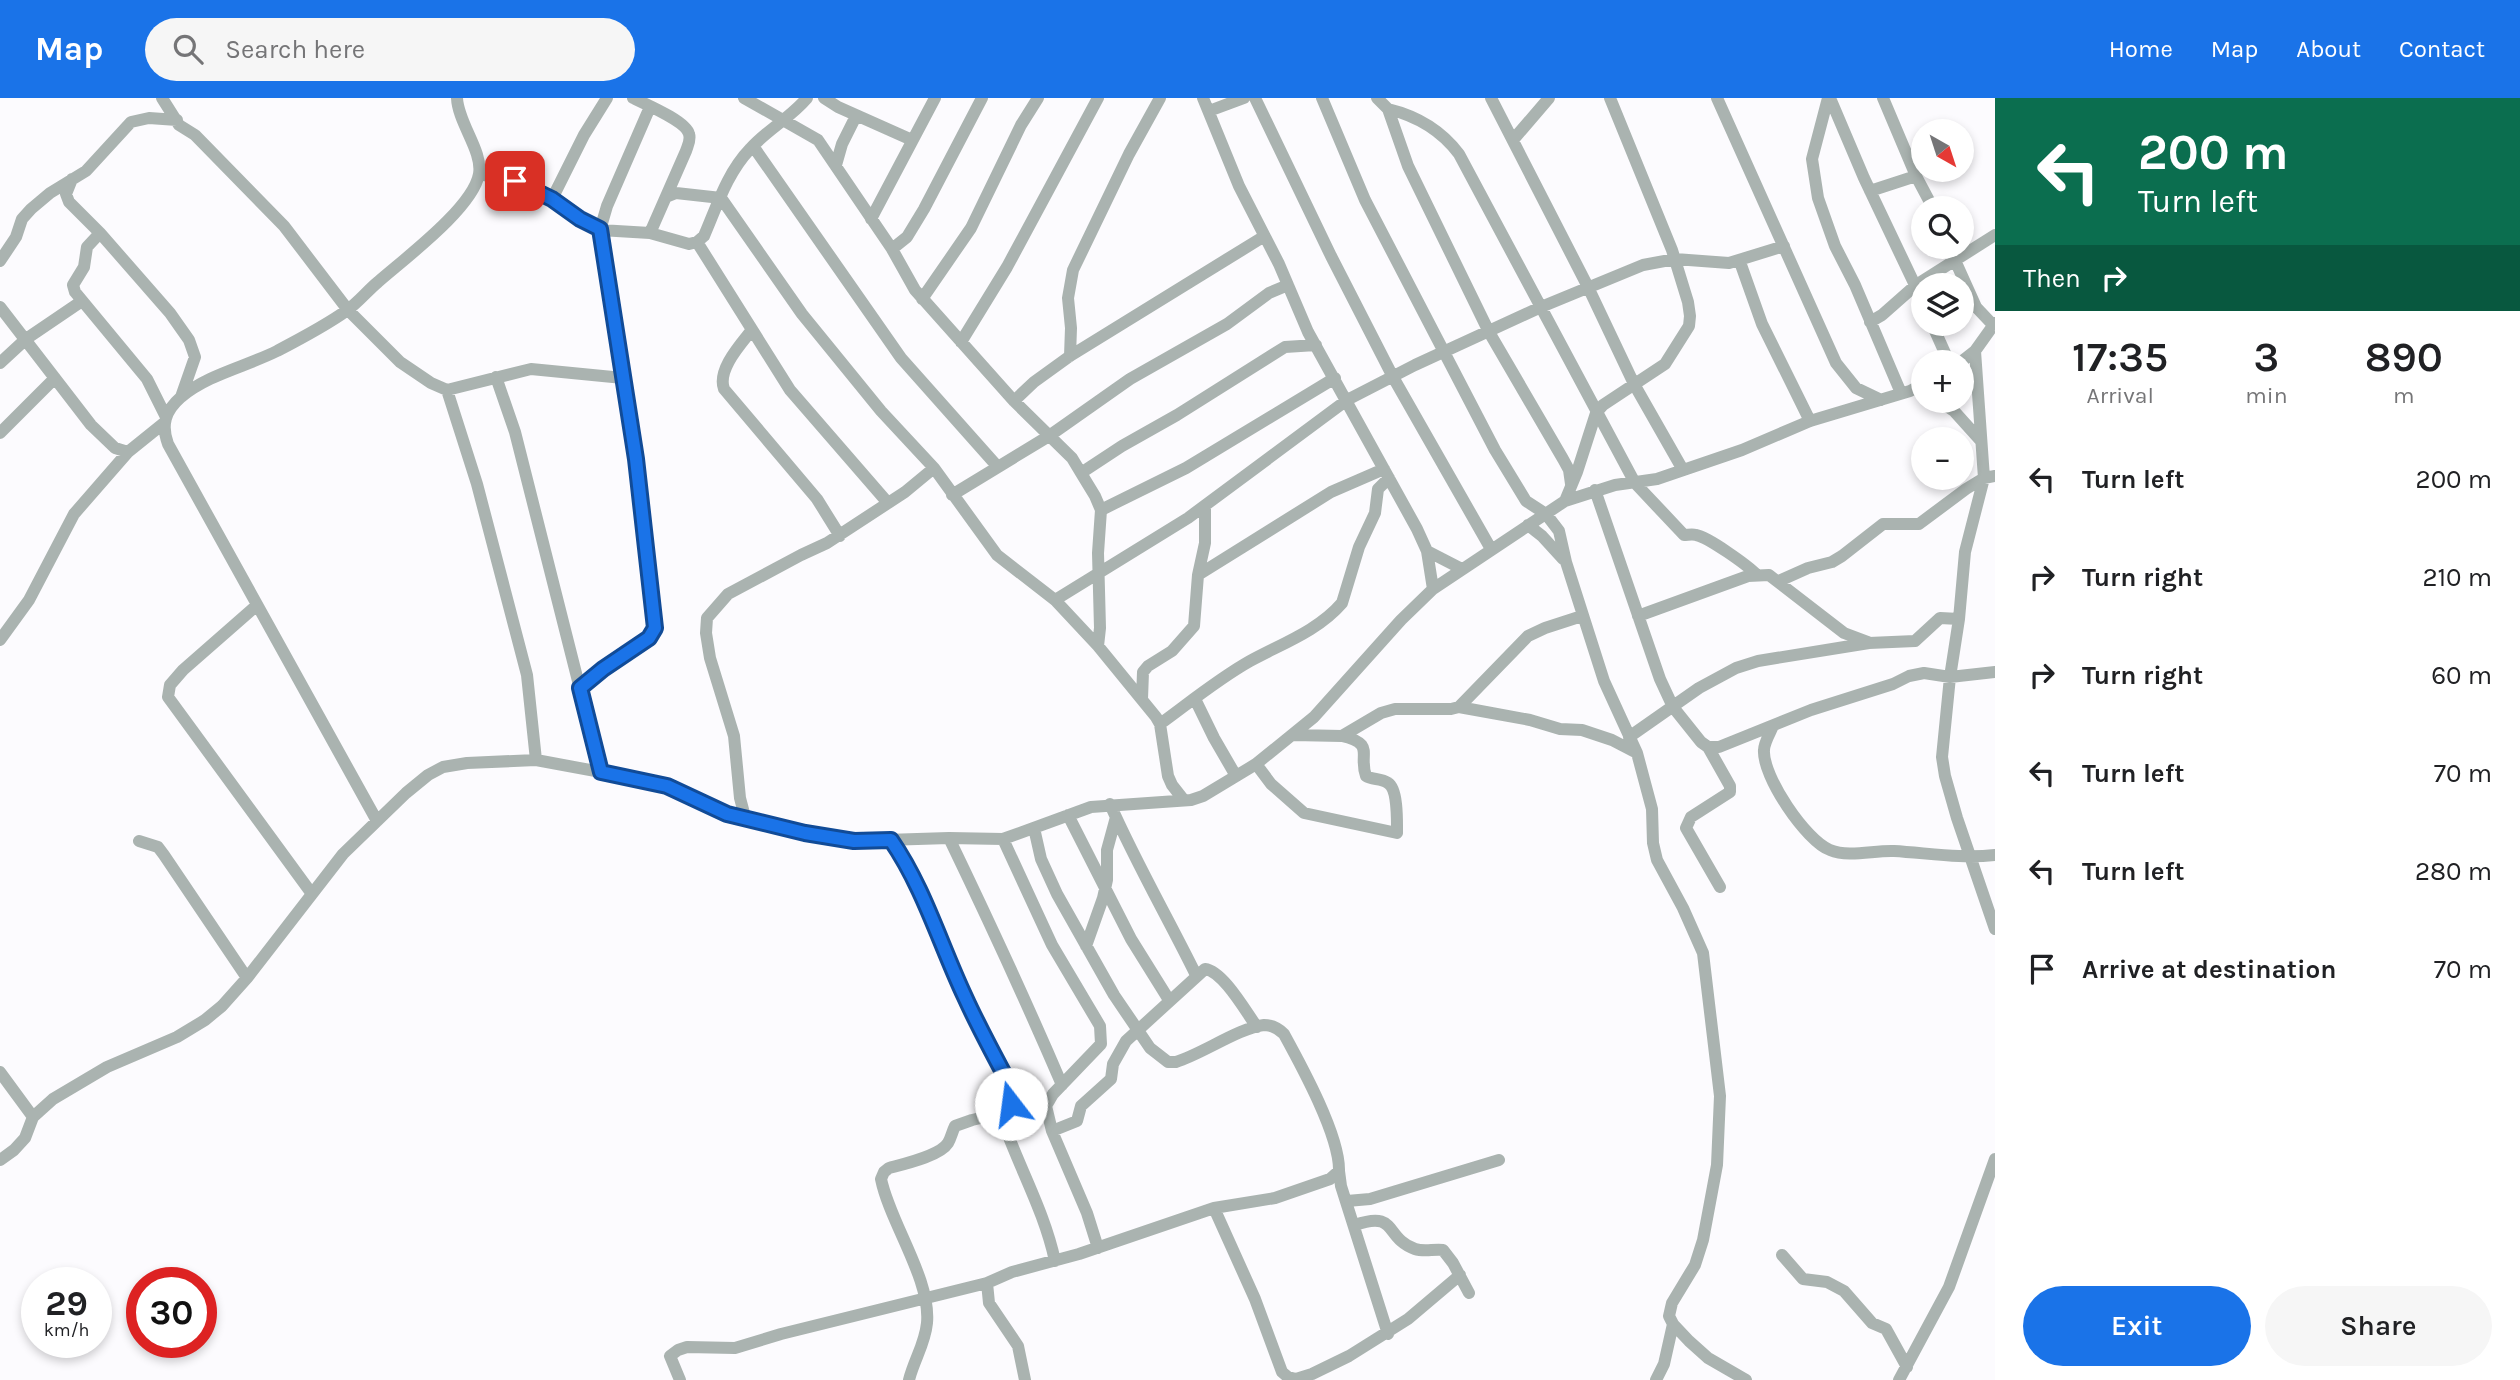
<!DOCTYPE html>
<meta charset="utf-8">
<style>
body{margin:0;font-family:Karla,sans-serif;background:#f6f6f6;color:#202124;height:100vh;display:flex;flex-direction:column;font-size:26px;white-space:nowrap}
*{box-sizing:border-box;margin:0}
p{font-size:23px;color:#757577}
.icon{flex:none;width:38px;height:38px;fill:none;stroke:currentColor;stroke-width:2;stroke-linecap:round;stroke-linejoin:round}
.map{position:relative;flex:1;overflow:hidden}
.panel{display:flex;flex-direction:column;background:#fff;width:525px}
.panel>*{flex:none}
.banner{background:#0b6e4f;color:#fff;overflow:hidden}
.needle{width:46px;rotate:141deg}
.controls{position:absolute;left:1911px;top:21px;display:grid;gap:14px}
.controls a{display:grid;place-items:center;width:63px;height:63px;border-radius:50%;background:#fff;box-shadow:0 4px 10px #0003;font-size:35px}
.speed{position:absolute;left:21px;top:1169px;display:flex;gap:14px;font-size:35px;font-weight:700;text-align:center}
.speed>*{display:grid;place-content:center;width:91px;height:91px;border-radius:50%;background:#fff;box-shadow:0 4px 10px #0003;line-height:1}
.speed small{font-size:18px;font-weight:400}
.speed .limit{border:10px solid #d22;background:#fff;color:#111}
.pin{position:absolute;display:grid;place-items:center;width:60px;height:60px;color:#fff;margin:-30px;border-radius:14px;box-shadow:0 4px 10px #0006}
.me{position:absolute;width:77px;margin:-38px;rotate:345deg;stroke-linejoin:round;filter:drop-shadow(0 0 5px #0008)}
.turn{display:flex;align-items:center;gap:24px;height:147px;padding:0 28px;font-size:32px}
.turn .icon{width:91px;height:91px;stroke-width:2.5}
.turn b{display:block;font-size:49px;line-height:60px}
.then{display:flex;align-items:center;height:66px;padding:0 28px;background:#0003;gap:14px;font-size:26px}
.eta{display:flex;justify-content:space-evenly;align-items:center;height:119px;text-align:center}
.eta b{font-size:42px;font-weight:600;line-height:49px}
.cta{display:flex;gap:14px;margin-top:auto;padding:14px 28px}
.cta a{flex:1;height:80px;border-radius:42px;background:#1a73e8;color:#fff;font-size:28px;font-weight:600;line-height:80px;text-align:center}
.cta a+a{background:#f6f6f6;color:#202124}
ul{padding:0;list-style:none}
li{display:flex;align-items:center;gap:21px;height:98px;padding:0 28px}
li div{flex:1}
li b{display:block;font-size:26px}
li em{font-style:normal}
header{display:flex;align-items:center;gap:42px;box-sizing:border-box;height:98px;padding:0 35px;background:#1a73e8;color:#fff}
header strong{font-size:33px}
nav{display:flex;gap:38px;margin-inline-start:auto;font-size:24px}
.search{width:490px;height:63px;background:#f6f6f6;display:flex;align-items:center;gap:18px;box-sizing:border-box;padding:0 24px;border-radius:38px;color:#757577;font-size:26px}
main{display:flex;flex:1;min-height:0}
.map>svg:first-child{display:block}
</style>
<header>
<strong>Map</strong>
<div class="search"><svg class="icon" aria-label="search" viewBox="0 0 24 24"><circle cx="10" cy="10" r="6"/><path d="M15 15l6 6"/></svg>Search here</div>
<nav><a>Home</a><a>Map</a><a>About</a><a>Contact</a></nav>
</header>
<main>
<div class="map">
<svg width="1995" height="1282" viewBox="0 0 1995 1282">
<rect width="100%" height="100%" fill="#fcfbfe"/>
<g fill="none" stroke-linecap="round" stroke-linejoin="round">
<path stroke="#aab3b0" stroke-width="12" d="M 162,0 L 179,27 L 195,37 L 284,128 L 348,212 L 400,264 L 431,285 L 447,292 L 531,271 L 623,280
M 633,0 C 645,6 686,23 689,36 C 691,42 688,47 686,53 L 650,135
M 744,0 L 818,42 L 892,151 L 915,192 L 1014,303 L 1072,360 L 1081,375 L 1095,398 L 1101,412 L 1098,455 L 1100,530 L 1098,548
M 824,0 L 838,9 L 912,42
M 1203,0 L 1239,88 L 1279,166 L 1308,234 L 1417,431 L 1427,453 L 1433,491
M 1255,0 L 1331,158 L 1393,279 L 1491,451
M 1322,0 L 1365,102 L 1495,352 L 1526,403 L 1546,416 L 1559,433 L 1566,464 L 1604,583 L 1637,655 L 1652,711 L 1653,745 L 1657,762 L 1683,810 L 1703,855 L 1720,998 L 1717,1067 L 1703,1142 L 1695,1167 L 1672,1205 L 1669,1218 L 1673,1226 L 1689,1243 L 1708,1260 L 1746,1282
M 1377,0 L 1388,11 L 1408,68 L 1489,234 L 1563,361 L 1569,372 L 1571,386
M 1491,0 L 1588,189 L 1634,286 L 1683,372
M 1717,0 L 1836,265 L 1856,290 L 1881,302
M 1828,0 L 1812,61 L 1818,100 L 1835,148 L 1855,187 L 1901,295
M 1830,0 L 1864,80 L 1923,204
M 1883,0 L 1916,78 L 1933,110
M 1388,11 C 1417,18 1441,32 1459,56 L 1635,385 L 1684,437 C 1688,437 1692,436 1696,437 C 1708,439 1747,467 1756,476
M 1209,13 L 1244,0
M 1513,42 L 1549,0
M 753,48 L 901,260 L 997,368
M 836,67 L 842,46 L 856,18
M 479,76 L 515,84 L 552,101 L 580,121 L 600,132 L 650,135 L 689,146 L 697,144 L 704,138 C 717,108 727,75 750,51 C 767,32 790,20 807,0
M 72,81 L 66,96 L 69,104 L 100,135 L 170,215 L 189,242 L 195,259 L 181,299
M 1870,93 L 1916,78
M 666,99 L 676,95 L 721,100 L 802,216 L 881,313 L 934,370 L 997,457 L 1055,502 L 1098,548 L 1156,619 L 1160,626 L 1168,678 L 1172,687 L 1183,701
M 552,101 L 584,37 L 607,0
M 871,121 L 935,0
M 100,135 L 87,149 L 84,169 L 73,187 L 75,194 L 147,281 L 165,317
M 697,144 L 790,292 L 888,405
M 1949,149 L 1976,209 L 1993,227
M 892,151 L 907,139 L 924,111 L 982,0
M 0,163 L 16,139 L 22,121 L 31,111 L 50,95 L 86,73 L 131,24 L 149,20 L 177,22
M 1740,164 L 1762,226 L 1810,323
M 922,201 L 971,130 L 1021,27 L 1038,0
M 0,209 L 91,327 L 115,350 L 128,354
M 1870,224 L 1882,217 L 1916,187 L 1995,137
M 1995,225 L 1975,253 L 1984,380 L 1965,454 L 1959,521 L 1950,579 L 1942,659 L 1945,678 L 1957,720 L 1995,831
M 1932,226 L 1949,264
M 751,233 C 740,247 717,272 724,291 L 817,401 L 840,438
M 961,244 L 1007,169 L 1098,0
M 1070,258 L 1071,230 L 1068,200 L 1073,172 L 1129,56 L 1160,0
M 1961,264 L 1975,253
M 0,265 L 26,241 L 82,203
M 496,279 L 515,334 L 601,674
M 447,292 L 477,386 L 527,577 L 536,662
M 1014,303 L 1034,284 L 1070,258 L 1263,139
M 1939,303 L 1954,313 L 1981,343
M 0,335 L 55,280
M 1081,375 L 1122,348 L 1177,317 L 1285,249 L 1316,247
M 1595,392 L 1660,581 L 1673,609 L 1701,644 L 1708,649 L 1719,649 L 1811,612 L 1893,586 L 1909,578 L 1924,575 L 1950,579 L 1995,574
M 952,397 L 1049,338 L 1130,281 L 1227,226 L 1269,195 L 1288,187
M 1565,403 L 1577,374 L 1596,315 L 1603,307 L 1665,266 L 1689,228 L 1690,218 L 1688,204 L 1672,152 L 1610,0
M 1101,412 L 1186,370 L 1335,280
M 1528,427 L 1542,438 L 1563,461
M 1427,453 L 1462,471
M 1198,477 L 1331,394 L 1384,371
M 1779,483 L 1808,470 L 1832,464 L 1842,458 L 1883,426 L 1919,426 L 1966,391 L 1984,380 L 1995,378
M 1055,502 L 1188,420 L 1347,302 L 1415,267 L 1541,209 L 1643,167 L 1675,161 L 1729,165 L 1784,148
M 256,508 L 183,572 L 170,587 L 168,599 L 312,796
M 1638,518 L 1748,478 L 1769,477 L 1844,535 L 1868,544
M 0,542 L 29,502 L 74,416 L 128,354 L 164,325
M 580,590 L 603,571 L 649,540 L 655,530 L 636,361 L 600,132 L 607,108 L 650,9
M 1142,601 L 1143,574 L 1148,568 L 1172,553 L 1194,528 L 1198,477 L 1205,445 L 1205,408
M 1195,601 L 1214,640 L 1236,678
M 1459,609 L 1530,622 L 1560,631 L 1582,632 L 1612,642 L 1637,655
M 1160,626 C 1189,605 1218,581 1250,563 C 1281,546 1318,533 1342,505 L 1359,449 L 1375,415 L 1378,391 L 1389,380
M 1773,628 C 1770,635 1764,645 1764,652 C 1762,678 1806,743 1830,752 C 1849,760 1874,752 1894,753 C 1928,755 1961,761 1995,757
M 1293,637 L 1342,638 L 1381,615 L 1395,611 L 1451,611 L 1459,609 L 1528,538 L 1545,530 L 1582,518
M 1629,639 L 1699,590 L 1736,570 L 1758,563 L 1869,545 L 1915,543 L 1940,520 L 1959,521
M 1708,649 L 1730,688 L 1730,694 L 1691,719 L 1686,730 L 1720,789
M 1256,666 L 1271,686 L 1304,715 L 1397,735 C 1397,724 1398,691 1388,685 C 1381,680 1372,682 1366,678 C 1358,656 1376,646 1342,638
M 1110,706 C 1136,765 1168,820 1196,877
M 1068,717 L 1131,841 L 1169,902
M 745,719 L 740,700 L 734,638 L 710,560 L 706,535 L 707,520 L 728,496 L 801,457 L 827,445 L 905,394 L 934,370
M 377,723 L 168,346 C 161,327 165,313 181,299 C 209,276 245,269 277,253 C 300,241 325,228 346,213 C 358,205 367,193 378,184 C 404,161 473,110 479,76 C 483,53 458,25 457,0
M 949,740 C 988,821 1026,903 1062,987
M 1003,741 L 1052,847 L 1100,928 L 1101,946 L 1053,996 L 1046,1008 L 1052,1033 L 1087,1115 L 1098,1150
M 891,742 L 922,794 L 965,899 L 1012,991 C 1014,1006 1003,1014 1005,1029 C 1022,1075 1045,1116 1055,1163
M 139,743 L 158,749 L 164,757 L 247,880
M 1086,848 L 1103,800 L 1107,782 L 1107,752 L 1116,719
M 0,974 L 33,1019
M 1052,1033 L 1077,1023 L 1081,1008 L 1111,981 L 1113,966 L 1126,943 L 1205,871 C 1223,873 1246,914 1257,929
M 0,1062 L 14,1052 L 25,1040 L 33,1019 L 53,1001 L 107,969 L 177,939 L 205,922 L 222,908 L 247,880 L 343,756 L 406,695 L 428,677 L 443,669 L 467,665 L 536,662 L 601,674 L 667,688 L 727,716 L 805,735 L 854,743 L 949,740 L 1003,741 L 1091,709 L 1191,702 L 1203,698 L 1256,666 L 1314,619 L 1401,522 L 1433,491 L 1565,403 L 1615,387 L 1657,381 L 1742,352 L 1810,323 L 1910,293 L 1923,286
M 1339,1073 L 1341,1088 L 1388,1236
M 1347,1103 L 1370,1101 L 1499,1062
M 1214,1110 L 1255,1201 L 1282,1274 L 1288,1279 L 1296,1281 L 1312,1276 L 1349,1258 L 1408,1221 L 1460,1177
M 1355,1127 C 1398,1112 1384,1140 1415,1151 C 1424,1154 1433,1151 1443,1152 L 1453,1165 L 1469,1195
M 1782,1157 L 1803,1181 L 1827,1184 L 1844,1193 L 1872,1225 L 1886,1231 L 1907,1269
M 680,1282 L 670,1258 L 678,1252 L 687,1249 L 735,1250 L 781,1236 L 987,1185
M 909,1282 C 914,1262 925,1246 927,1225 C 931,1181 890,1125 881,1081 L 884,1074 L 889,1070 C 904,1066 940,1058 948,1045 C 951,1040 952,1034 955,1028 L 972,1022 L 1006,1014
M 1025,1282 L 1018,1248 L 989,1205 L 987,1185 L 1012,1174 L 1079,1156 L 1214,1110 L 1275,1100 L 1330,1081 L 1339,1073 C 1340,1038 1301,967 1284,936 C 1279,931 1272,927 1264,927 C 1239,930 1202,956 1176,964 L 1168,964 L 1150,950 L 1114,897 L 1057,796 L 1041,761 L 1034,730
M 1656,1282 L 1664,1266 L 1673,1226
M 1899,1282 L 1949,1189 L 1995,1061"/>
</g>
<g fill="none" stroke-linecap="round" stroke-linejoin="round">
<g stroke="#114b97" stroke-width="18">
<path id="route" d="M 515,83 L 552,101 L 580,121 L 600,131 L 636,361 L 655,530 L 649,540 L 603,571 L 580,590 L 601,674 L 667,688 L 727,716 L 805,735 L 854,743 L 891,742 C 924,790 940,846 965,899 C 979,930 996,961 1012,991 L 1011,1006"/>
</g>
<use href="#route" stroke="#1a73e8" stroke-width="12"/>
</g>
</svg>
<div class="controls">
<a><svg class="needle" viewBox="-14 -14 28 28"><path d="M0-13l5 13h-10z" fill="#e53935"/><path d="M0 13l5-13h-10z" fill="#757577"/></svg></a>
<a><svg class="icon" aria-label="search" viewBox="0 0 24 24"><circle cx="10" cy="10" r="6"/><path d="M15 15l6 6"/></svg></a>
<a><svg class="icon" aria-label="layers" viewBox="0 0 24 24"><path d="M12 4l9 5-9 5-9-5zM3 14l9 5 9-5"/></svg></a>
<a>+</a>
<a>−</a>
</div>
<div class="speed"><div>29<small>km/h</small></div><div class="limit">30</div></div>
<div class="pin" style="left:515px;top:83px;background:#d93025"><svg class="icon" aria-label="arrive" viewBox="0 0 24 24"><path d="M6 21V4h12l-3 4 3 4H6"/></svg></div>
<svg class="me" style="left:1011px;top:1006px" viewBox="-20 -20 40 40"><circle r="19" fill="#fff"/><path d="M0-13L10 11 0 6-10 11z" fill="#1a73e8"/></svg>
</div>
<section class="panel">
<div class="banner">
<div class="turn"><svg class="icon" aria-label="left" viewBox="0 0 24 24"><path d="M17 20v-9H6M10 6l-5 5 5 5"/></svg><div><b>200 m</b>Turn left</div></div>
<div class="then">Then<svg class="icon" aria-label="right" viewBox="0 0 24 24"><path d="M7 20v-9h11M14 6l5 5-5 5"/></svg></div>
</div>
<div class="eta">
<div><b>17:35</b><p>Arrival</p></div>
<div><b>3</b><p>min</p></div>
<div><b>890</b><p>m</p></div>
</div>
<ul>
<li><svg class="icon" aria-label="left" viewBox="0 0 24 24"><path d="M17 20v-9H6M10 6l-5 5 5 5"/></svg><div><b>Turn left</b></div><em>200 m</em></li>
<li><svg class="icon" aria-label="right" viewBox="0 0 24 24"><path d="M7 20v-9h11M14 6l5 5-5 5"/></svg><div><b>Turn right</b></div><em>210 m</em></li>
<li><svg class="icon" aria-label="right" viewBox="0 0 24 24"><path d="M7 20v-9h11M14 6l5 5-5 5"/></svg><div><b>Turn right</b></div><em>60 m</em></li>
<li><svg class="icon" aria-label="left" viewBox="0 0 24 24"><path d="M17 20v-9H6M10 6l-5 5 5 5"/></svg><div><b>Turn left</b></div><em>70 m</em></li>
<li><svg class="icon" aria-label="left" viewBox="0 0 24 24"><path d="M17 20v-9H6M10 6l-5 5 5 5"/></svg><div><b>Turn left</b></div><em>280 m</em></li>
<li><svg class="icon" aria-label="arrive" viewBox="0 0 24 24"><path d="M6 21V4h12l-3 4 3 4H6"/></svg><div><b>Arrive at destination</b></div><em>70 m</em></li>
</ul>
<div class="cta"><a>Exit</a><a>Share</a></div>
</section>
</main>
